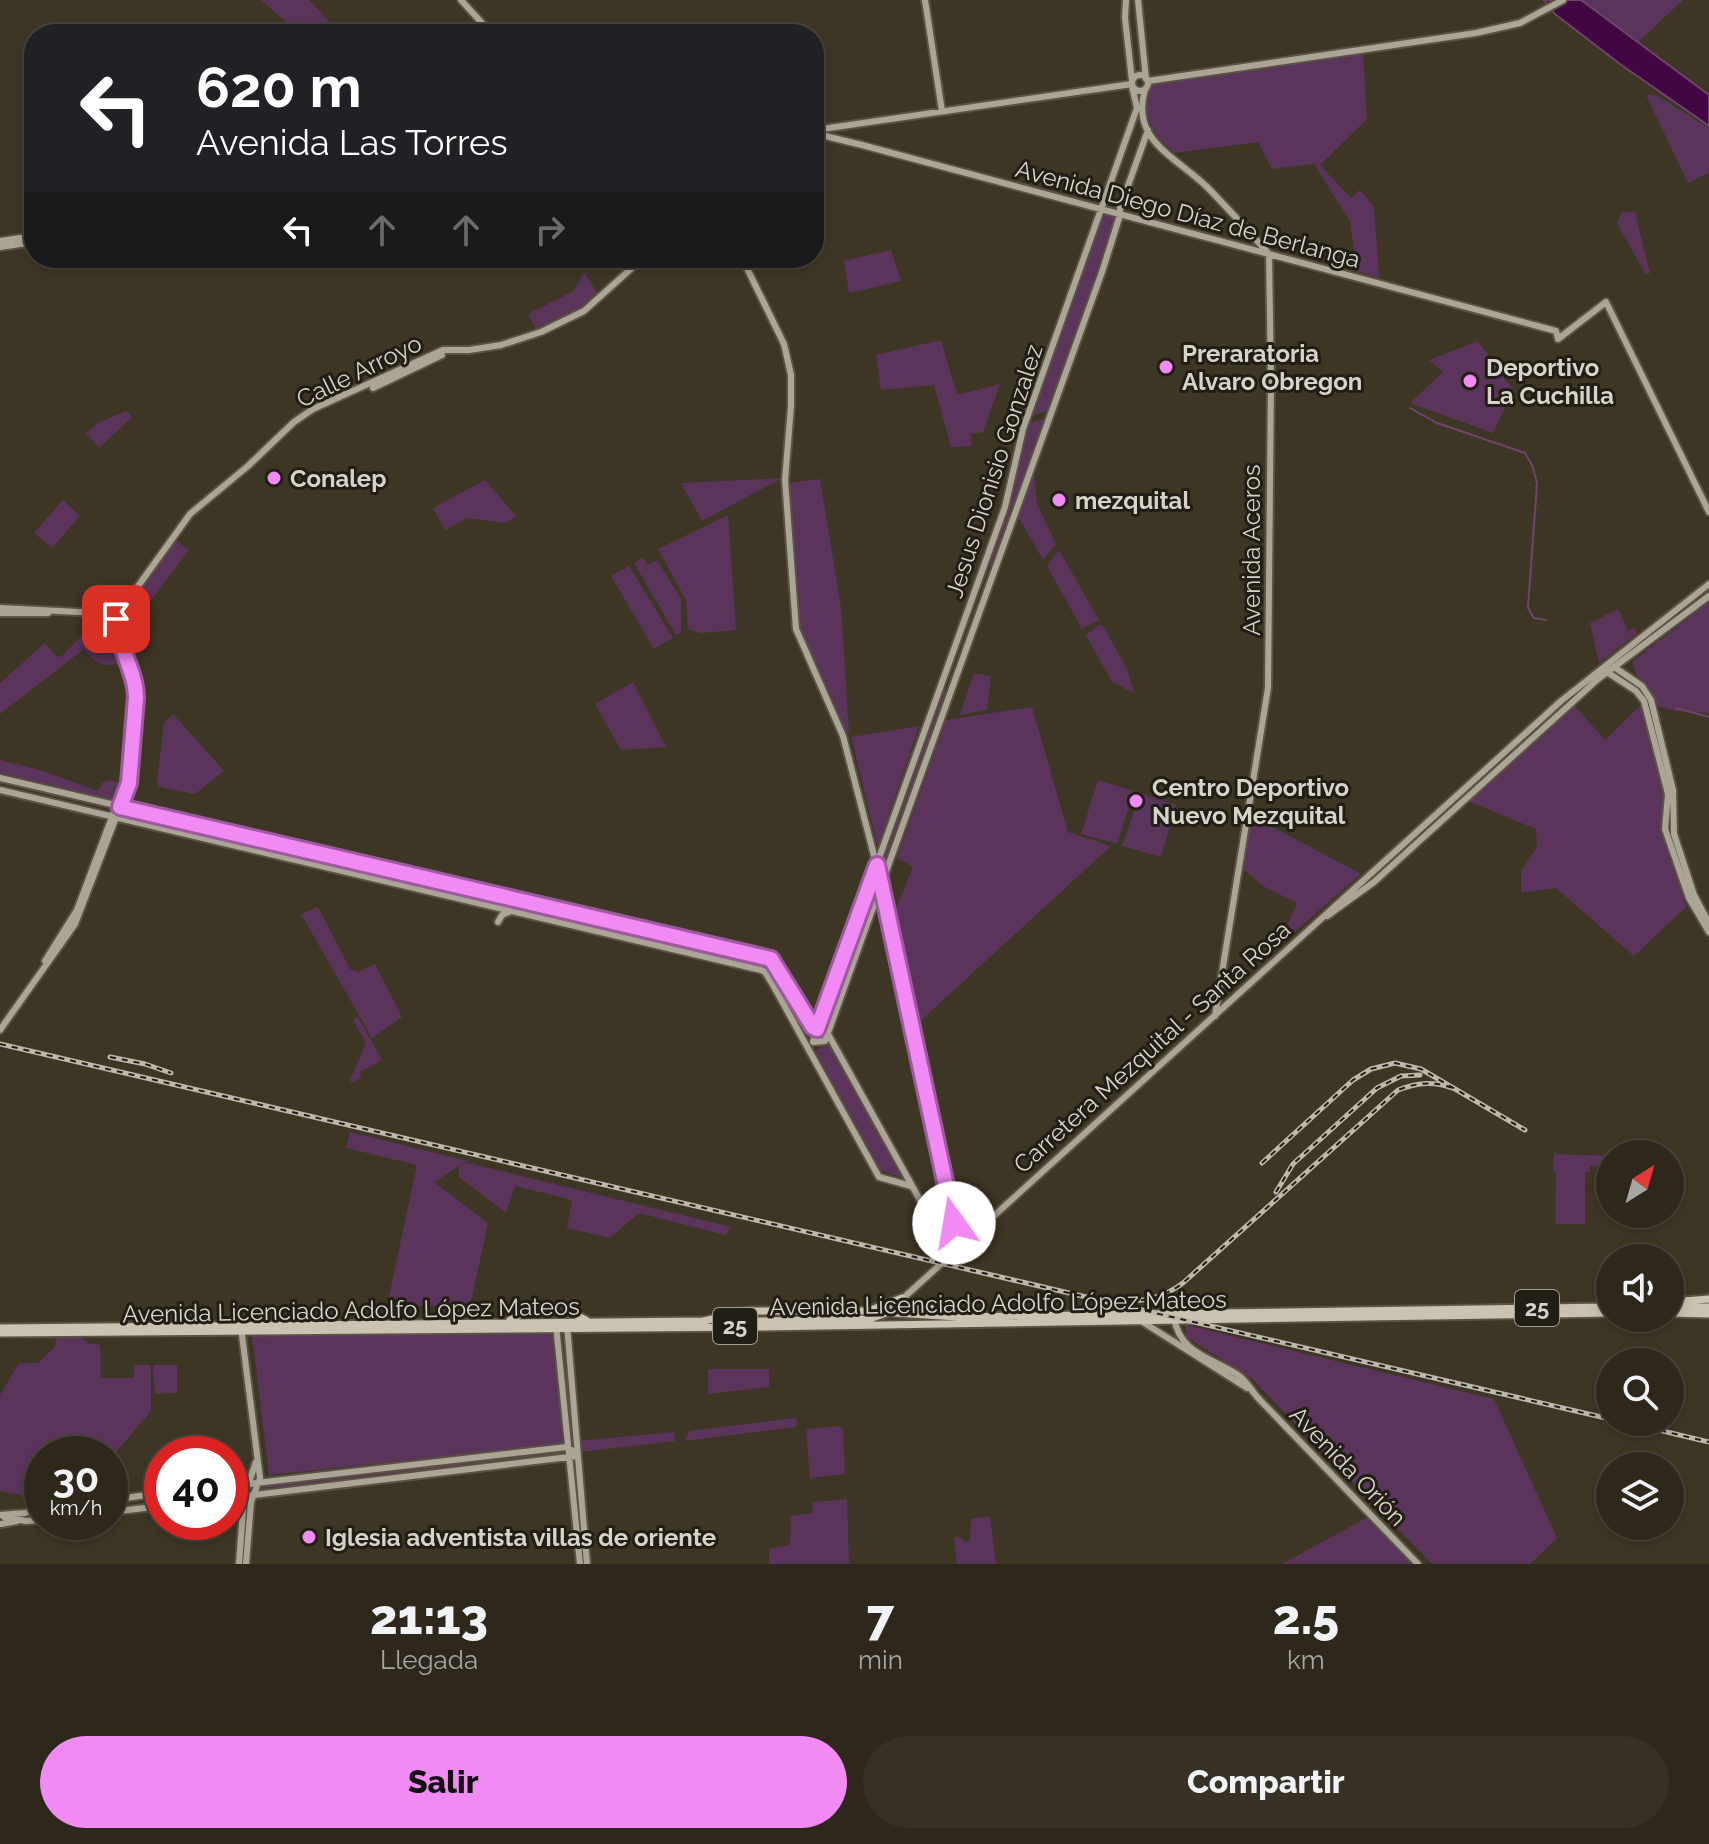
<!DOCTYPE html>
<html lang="es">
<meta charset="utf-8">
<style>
body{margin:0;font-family:Raleway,sans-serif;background:#363025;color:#f1f3f6;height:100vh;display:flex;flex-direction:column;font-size:30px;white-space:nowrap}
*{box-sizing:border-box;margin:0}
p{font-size:26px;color:#a7a6a3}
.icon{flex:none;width:44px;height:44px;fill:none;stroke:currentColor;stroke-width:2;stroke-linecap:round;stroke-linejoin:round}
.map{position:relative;height:1564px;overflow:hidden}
.drawer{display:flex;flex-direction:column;background:#2e281c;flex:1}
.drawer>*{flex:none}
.guide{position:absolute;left:24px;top:24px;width:800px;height:244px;border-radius:32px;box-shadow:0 4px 12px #0003,0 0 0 2px #49443b;background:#202124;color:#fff;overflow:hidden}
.needle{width:52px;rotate:37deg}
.tools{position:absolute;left:1596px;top:1140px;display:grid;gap:16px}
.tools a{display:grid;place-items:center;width:88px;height:88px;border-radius:50%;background:#2e281c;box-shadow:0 4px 12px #0003,0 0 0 2px #49443b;font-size:40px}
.speed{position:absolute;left:24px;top:1436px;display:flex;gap:16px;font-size:40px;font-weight:700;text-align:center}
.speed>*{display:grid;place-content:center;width:104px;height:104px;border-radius:50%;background:#2e281c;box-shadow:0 4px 12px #0003,0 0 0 2px #49443b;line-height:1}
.speed small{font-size:20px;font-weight:400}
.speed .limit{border:12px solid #d22;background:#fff;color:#111}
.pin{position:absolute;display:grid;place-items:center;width:68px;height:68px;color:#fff;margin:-34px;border-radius:16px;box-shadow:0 4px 12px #0006}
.me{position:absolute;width:88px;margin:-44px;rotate:347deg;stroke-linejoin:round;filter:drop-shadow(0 0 6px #0008)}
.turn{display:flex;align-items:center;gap:28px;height:168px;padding:0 40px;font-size:36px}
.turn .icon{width:104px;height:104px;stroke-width:2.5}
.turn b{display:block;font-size:56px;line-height:68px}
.lanes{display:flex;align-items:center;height:76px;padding:0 40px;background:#0003;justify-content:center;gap:40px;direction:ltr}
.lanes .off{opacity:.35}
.eta{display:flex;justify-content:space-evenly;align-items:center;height:136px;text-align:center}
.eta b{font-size:48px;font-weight:800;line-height:56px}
.button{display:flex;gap:16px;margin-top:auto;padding:16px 40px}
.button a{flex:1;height:92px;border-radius:48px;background:#f28af3;color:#111;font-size:32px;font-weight:800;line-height:92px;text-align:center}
.button a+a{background:#363025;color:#f1f3f6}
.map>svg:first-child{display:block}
</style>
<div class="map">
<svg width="1709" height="1564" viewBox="0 0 1709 1564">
<rect width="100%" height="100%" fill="#3e3625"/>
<path fill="#5b345b" d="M 261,0 L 309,0 L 341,34 L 300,34 Z
M 1581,0 L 1682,0 L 1682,1 L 1637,43 Z
M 1363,53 L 1367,119 L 1320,165 L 1351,198 L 1360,190 L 1374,207 L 1379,278 L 1357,271 L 1350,221 L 1314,164 L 1272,169 L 1258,142 L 1174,153 L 1158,138 L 1146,114 L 1151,85 Z
M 1646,95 L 1656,95 L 1709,128 L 1709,172 L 1688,183 Z
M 1622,212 L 1635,212 L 1650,273 L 1646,275 L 1617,223 Z
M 1102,213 L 1117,217 L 1049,410 L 1031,416 Z
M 891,250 L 901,281 L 849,293 L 844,261 Z
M 584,272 L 597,293 L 584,306 L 537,331 L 528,314 L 574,291 Z
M 941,340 L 957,395 L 1000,384 L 983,432 L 971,434 L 971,446 L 951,447 L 934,385 L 881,390 L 876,355 Z
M 1478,341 L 1513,390 L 1493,433 L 1410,403 L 1443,372 L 1429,360 Z
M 126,411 L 132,417 L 99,448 L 86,433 L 98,423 Z
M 1046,418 L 992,567 L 986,564 L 1014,485 L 1027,424 Z
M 1034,471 L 1037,504 L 1056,544 L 1043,560 L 1016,513 Z
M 782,478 L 702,521 L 681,483 Z
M 820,479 L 841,608 L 849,732 L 846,733 L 800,630 L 787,483 Z
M 485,480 L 516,516 L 505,523 L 467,518 L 445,530 L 433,508 Z
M 63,500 L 80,516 L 52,548 L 34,533 Z
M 728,515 L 736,630 L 701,633 L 688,629 L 686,600 L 658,549 Z
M 176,540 L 189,550 L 143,611 L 123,612 Z
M 1059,550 L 1099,620 L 1082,629 L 1047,566 Z
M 643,558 L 648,565 L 657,560 L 681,599 L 681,633 L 676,635 L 634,563 Z
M 629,566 L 673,638 L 654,649 L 611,576 Z
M 1709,602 L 1709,713 L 1676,711 L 1656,706 C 1649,692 1635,677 1632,662 Z
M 1618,609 L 1628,631 L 1634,628 L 1637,633 L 1599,663 L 1590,623 Z
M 97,619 L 102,622 L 122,663 C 103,668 95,664 84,649 L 0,714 L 0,683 L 45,643 L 56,656 L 61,657 Z
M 1099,625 L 1103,626 L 1127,669 L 1134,693 L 1112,682 L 1086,635 Z
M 974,673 L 991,676 L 987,710 L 960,715 Z
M 633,682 L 666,747 L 621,750 L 595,704 Z
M 943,691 L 947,692 L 885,868 L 879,865 Z
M 1573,704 L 1605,740 L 1642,704 L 1666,799 L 1660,828 L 1686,907 L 1634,956 L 1556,888 L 1521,893 L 1521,871 L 1537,847 L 1536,829 L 1468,801 Z
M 1032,707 L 1068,832 L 1111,846 L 917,1024 L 894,913 L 913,867 L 897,858 L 946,720 Z
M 173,714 L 224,771 L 195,794 L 159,787 L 157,783 L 164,723 Z
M 919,726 L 878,847 L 851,737 Z
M 0,760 L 40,770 L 98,791 L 102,783 L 109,780 L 121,783 L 113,800 L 0,773 Z
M 1098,780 L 1134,791 L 1117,844 L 1081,834 Z
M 1140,793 L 1176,805 L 1161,857 L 1122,846 Z
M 123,808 L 241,839 L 234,842 L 120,816 Z
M 1252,816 L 1361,874 L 1290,936 L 1285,930 L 1297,903 L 1263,886 L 1243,869 Z
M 875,877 L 879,880 L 828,1026 L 822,1025 Z
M 318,907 L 350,969 L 358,972 L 375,964 L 402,1017 L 372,1038 L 301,914 Z
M 358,1017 L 382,1060 L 360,1072 L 361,1077 L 352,1083 L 350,1080 L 366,1043 L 353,1020 Z
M 830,1043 L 903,1178 L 881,1171 L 815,1051 Z
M 350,1132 L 468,1161 L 463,1165 L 468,1163 L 731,1227 L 726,1235 L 639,1213 L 610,1238 L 567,1228 L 572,1200 L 515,1186 L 506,1213 L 459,1177 L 459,1166 L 434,1182 L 488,1223 L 470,1306 L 387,1306 L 417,1165 L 346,1148 Z
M 1554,1154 L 1610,1156 L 1610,1167 L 1590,1166 L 1590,1172 L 1585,1172 L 1585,1224 L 1555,1224 L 1556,1172 L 1553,1171 Z
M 1186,1325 L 1494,1399 L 1557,1538 L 1530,1564 L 1432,1564 L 1252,1379 L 1185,1336 Z
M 553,1331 L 563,1444 L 269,1475 L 252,1335 Z
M 80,1336 L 87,1343 L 100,1345 L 101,1378 L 134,1378 L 134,1365 L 151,1365 L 151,1411 L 110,1459 L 110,1454 L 42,1454 L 42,1499 L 0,1491 L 0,1395 L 19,1363 L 38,1363 L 55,1347 L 56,1337 Z
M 153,1365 L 177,1365 L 177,1393 L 155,1394 Z
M 708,1369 L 769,1369 L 769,1387 L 708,1394 Z
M 795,1418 L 798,1419 L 796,1427 L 685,1441 L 689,1431 Z
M 839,1426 L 843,1429 L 845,1474 L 810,1478 L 806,1432 L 808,1429 Z
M 674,1432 L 675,1441 L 581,1452 L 579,1441 Z
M 562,1449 L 565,1453 L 562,1454 L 258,1493 L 262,1486 Z
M 847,1499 L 849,1564 L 769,1564 L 769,1549 L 790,1545 L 791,1516 L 812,1513 L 813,1502 Z
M 990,1516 L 996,1564 L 957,1564 L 954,1538 L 960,1537 L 965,1542 L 970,1541 L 971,1519 Z
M 1368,1517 L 1413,1564 L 1282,1564 Z"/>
<path fill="#410643" stroke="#6e446b" stroke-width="2" d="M 1544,0 L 1581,0 L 1709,95 L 1709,126 L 1620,64 L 1555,14 Z"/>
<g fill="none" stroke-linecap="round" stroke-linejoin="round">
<path stroke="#6e446b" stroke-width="2" d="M 1410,408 L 1437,423 L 1525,453 L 1532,465 L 1537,483 L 1528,608 L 1534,618 L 1546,620
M 1676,708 L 1709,717"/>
<g stroke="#5a5242" stroke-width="10">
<path id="secondary" d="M 461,0 L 492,34
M 925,0 L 942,111
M 1126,0 L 1125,18 L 1132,81
M 1138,0 L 1146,79
M1132 83a8 8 0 1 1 16 0a8 8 0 1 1-16 0Z
M 1148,81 L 1476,33 L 1520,23 L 1563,0
M 1132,86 L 1137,108 L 1023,429 L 1005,507 L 813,1042 L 825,1041 L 1102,272 L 1120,215 L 1120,208 L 1148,130
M 1145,90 C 1130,140 1176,157 1206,186 C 1228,208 1248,231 1269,254 L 1271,380 L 1268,688 L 1215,1016
M 815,130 L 817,134 L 862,145 L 1556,331 L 1558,339 L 1606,302 L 1709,512
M 815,130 L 1132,84
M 0,241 L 34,236
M 0,247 L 34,242
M 742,258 L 784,344 L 791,375 L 791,406 L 785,480 L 796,629 L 843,736 L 884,894 L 960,1247
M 373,388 L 442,355
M 0,608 L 118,614
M 0,613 L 48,613
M 1614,667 L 1642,686 L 1651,700 L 1673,790 L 1674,834 L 1694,895 L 1709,923
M 1604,670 L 1636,691 L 1644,701 L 1668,794 L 1665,829 L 1689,898 L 1709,932
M 0,778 L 771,959 L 813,1027 L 821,1031
M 0,790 L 761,970 L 765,972 L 773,985 L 879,1177 L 911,1186
M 882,897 L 936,1158 L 945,1182
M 1327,916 L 1374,882 L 1598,679 L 1709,596
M 498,922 L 502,915 L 509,912
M 45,961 L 77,910 L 124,785 L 131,692 L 113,625
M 0,1030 L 75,924 L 127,789 L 136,691 L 117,627 L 118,614 L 190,514 L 248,466 L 294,422 L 313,409 L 443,350 L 469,350 L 501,345 L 541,332 L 584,311 L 643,258
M 828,1034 L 946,1247
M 888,1312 L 1561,701 L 1709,584
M 1174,1318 C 1180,1354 1211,1357 1238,1375 C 1247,1381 1252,1392 1260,1400 L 1418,1564
M 1138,1319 L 1247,1388
M 556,1325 L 580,1564
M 567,1325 L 587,1564
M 241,1327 L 260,1478 L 251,1502 L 246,1564
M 248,1485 L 256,1462
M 230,1486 L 567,1447 L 576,1453
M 230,1498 L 577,1456
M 110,1500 L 162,1493
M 110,1512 L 162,1506
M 0,1515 L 25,1513 L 42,1507
M 4,1517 L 26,1521 L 42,1520
M 1,1524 L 17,1521
M 239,1564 L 244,1496"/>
</g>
<g stroke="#5a5242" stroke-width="11">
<path id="primary" d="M 1670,1302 L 1709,1299
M 1670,1307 L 1709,1307
M 907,1308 L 938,1309 L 958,1316
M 567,1310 L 586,1320
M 871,1310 L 902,1298
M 1670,1313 L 1709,1314
M 510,1320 L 529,1310
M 740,1325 L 760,1321 L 870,1319 L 886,1313
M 0,1328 L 703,1321 L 749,1311 L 865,1311 L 957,1317 L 1610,1307
M 0,1333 L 760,1327 L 1610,1313"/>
</g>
<use href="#secondary" stroke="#aba597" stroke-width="6"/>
<use href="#primary" stroke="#cbc3b2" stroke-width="7"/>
<g stroke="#bdb8ac" stroke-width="5">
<path id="rail" d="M 0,1044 L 1610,1419
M 110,1057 L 145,1064 L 171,1073
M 1262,1163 L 1353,1080 L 1371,1069 L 1395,1063 L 1421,1069 L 1525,1130
M 1276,1192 L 1293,1164 L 1377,1088 L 1401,1076 L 1420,1075
M 1129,1301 C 1149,1301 1167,1295 1183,1283 L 1398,1090 C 1419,1082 1435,1081 1455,1089
M 1625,1422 L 1709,1442"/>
</g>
<use href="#rail" stroke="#211e16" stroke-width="2" stroke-dasharray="6" stroke-linecap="butt"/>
</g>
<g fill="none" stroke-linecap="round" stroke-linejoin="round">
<g stroke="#9d5a9e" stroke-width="20">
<path id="route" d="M 116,619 C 117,646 136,671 136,698 L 129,783 L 120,807 L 771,959 L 813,1027 L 817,1029 L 877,865 L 954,1223"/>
</g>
<use href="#route" stroke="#f28af3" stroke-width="14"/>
</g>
<g fill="#f28af3" stroke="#211e16" stroke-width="3">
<circle cx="1166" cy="367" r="8"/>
<circle cx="1470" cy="381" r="8"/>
<circle cx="274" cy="478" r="8"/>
<circle cx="1059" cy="500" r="8"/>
<circle cx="1136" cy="801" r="8"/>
<circle cx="309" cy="1537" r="8"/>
</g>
<g text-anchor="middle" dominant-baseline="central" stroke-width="6" stroke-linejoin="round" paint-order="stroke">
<g fill="#211e16" stroke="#a09d93" stroke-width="2">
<rect x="1515" y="1290" width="44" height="36" rx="6"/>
<rect x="713" y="1308" width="44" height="36" rx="6"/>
</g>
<g font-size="22" font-weight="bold" fill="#d7d3c8">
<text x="1537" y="1308">25</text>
<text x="735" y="1326">25</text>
</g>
<g font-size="24" fill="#d7d3c8" stroke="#211e16">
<text transform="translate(1188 214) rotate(15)">Avenida Diego Díaz de Berlanga</text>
<text transform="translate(359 371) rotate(-26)">Calle Arroyo</text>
<text transform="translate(994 471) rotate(-72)">Jesus Dionisio Gonzalez</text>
<text transform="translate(1251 550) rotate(-90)">Avenida Aceros</text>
<text transform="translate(1152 1047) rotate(-42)">Carretera Mezquital - Santa Rosa</text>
<text transform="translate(998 1303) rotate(-1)">Avenida Licenciado Adolfo López Mateos</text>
<text transform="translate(351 1310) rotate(-1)">Avenida Licenciado Adolfo López Mateos</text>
<text transform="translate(1348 1466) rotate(46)">Avenida Orión</text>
</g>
<g font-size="24" font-weight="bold" fill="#d7d3c8" stroke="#211e16" text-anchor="start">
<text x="1182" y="353">Preraratoria<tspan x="1182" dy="28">Alvaro Obregon</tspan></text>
<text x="1486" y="367">Deportivo<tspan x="1486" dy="28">La Cuchilla</tspan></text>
<text x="290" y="478">Conalep</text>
<text x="1075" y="500">mezquital</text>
<text x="1152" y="787">Centro Deportivo<tspan x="1152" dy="28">Nuevo Mezquital</tspan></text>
<text x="325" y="1537">Iglesia adventista villas de oriente</text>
</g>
</g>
</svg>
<div class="tools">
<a><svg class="needle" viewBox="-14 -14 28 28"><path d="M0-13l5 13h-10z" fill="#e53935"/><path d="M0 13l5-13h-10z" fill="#a7a6a3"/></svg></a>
<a><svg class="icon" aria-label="sound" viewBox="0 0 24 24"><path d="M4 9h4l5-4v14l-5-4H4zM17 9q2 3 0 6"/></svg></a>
<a><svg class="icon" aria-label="search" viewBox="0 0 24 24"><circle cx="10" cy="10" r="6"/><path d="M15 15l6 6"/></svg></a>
<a><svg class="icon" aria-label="layers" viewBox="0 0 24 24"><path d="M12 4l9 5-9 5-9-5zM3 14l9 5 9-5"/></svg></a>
</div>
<div class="speed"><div>30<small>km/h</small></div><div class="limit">40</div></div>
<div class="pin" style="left:116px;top:619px;background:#d93025"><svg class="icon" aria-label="arrive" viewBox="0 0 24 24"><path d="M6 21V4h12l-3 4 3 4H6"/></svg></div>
<svg class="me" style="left:954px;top:1223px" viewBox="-20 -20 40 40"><circle r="19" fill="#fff"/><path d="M0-13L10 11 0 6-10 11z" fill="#f28af3"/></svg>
<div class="guide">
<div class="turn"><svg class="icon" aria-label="left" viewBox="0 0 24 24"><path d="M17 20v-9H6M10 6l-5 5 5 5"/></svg><div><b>620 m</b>Avenida Las Torres</div></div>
<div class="lanes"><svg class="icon" aria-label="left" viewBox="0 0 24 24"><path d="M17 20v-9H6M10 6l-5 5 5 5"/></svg><svg class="icon off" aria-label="ahead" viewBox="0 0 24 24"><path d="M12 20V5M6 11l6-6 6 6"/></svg><svg class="icon off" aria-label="ahead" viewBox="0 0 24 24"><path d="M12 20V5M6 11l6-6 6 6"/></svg><svg class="icon off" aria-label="right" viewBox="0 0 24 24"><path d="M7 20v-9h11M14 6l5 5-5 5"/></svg></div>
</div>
</div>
<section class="drawer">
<div class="eta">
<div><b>21:13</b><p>Llegada</p></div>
<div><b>7</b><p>min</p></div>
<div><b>2.5</b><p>km</p></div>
</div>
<div class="button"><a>Salir</a><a>Compartir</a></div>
</section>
